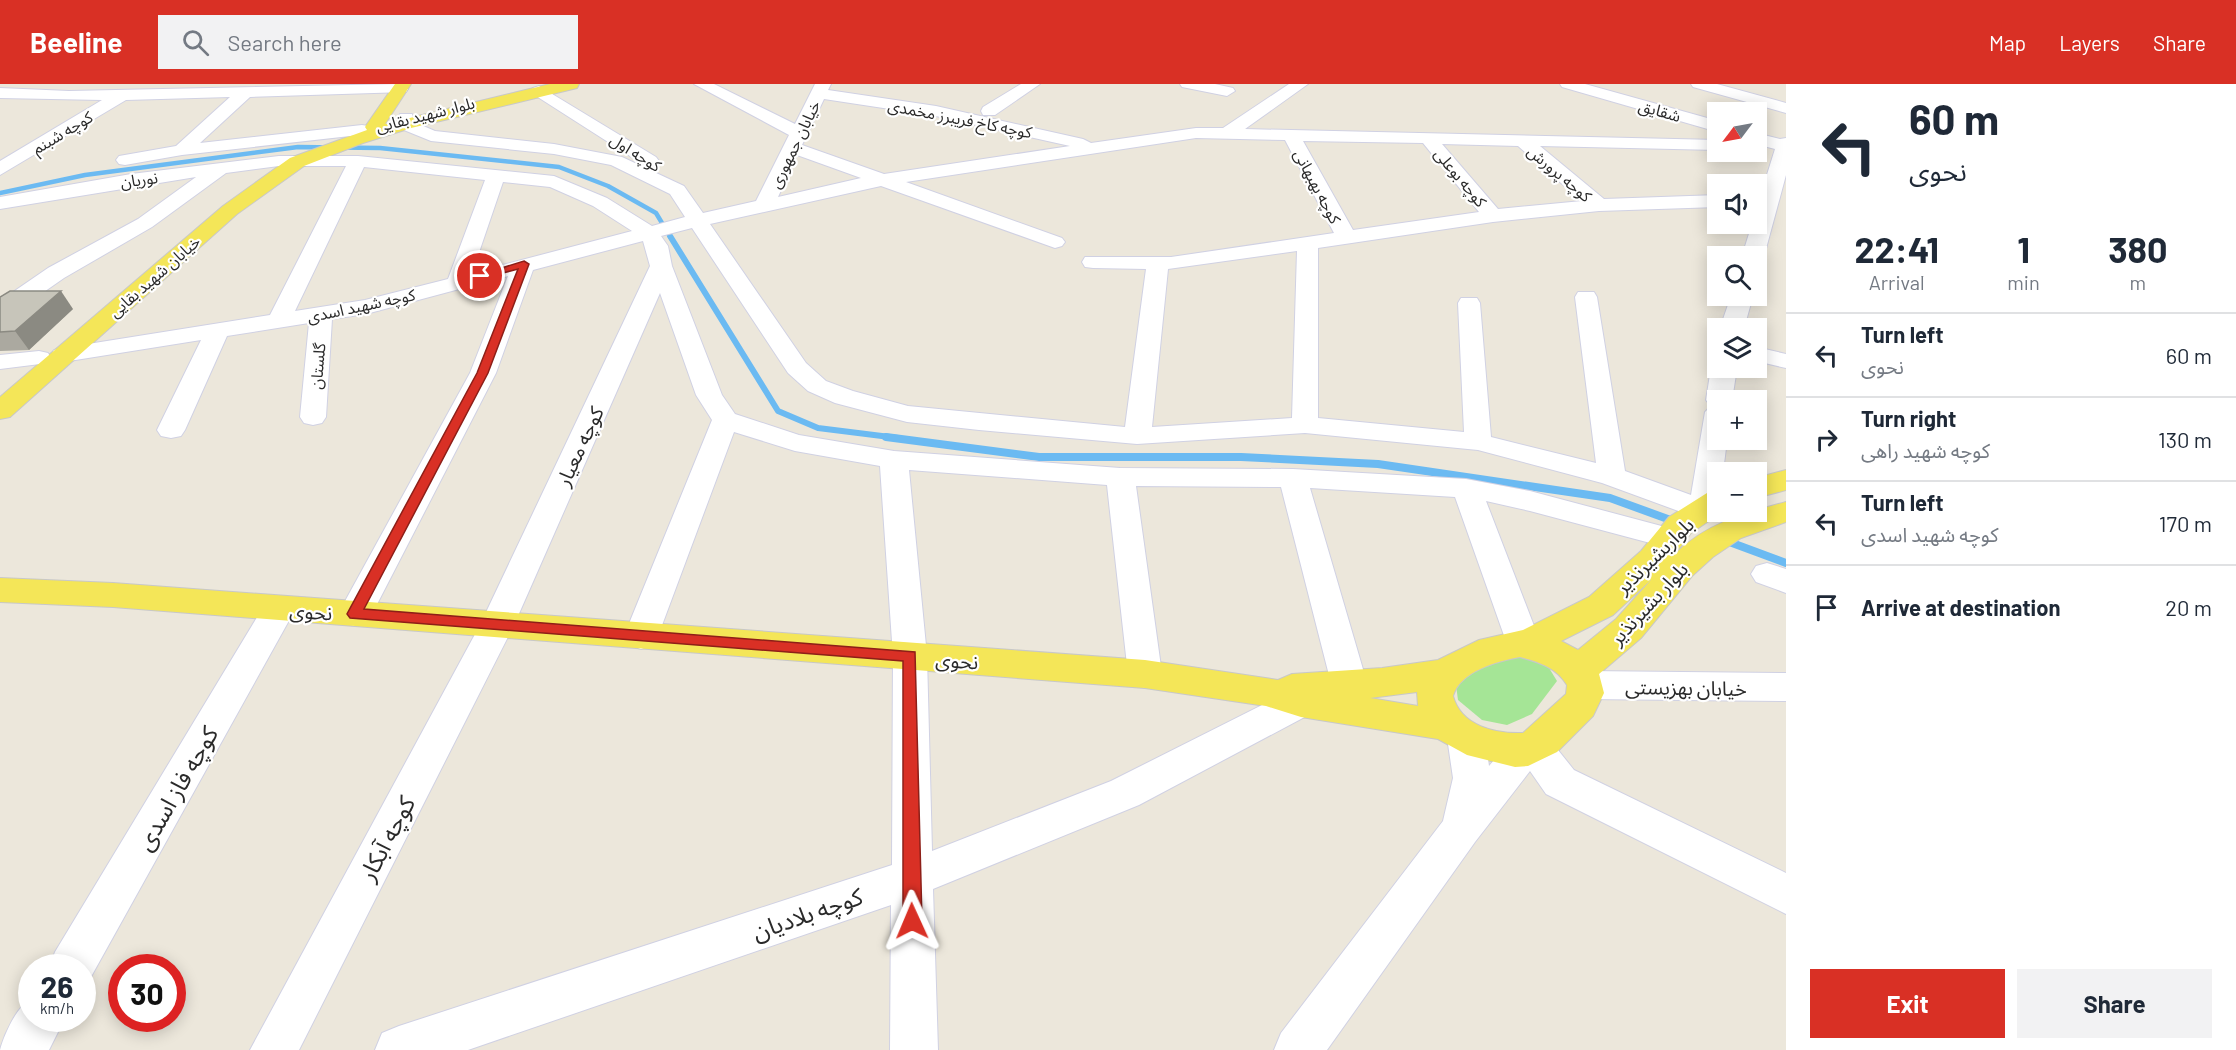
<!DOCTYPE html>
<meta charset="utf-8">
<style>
body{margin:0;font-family:Barlow,"Noto Sans Arabic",sans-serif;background:#f2f2f3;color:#1f2937;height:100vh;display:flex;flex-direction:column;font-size:22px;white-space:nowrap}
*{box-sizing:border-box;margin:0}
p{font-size:20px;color:#747a83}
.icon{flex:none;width:33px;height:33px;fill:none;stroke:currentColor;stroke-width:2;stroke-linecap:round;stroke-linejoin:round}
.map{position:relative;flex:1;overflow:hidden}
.drawer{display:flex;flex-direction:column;background:#fff;width:450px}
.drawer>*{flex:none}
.banner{background:#fff;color:#1f2937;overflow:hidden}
.needle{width:39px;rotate:238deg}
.buttons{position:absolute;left:1707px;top:18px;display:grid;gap:12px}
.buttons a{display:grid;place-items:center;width:60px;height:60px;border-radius:0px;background:#fff;box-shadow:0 3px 15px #0003;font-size:30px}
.speed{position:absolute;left:18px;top:870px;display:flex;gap:12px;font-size:30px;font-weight:700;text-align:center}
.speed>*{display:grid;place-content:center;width:78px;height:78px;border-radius:50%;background:#fff;box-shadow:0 3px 15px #0003;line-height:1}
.speed small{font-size:15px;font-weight:400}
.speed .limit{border:9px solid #d22;background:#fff;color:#111}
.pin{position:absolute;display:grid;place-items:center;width:51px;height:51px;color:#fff;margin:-26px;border:3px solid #fff;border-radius:50%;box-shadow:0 2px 6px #0007}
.me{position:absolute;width:66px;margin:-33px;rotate:359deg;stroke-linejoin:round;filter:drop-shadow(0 0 4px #0008)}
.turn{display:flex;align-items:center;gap:21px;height:126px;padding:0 24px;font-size:27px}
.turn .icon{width:78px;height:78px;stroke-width:2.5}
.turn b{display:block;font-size:42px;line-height:51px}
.eta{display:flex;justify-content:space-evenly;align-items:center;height:102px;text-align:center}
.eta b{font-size:36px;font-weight:700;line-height:42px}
.action{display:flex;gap:12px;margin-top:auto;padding:12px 24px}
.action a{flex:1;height:69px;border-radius:0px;background:#d93025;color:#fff;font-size:24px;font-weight:700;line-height:69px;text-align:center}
.action a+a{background:#f2f2f3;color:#1f2937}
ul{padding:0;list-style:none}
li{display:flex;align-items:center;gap:18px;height:84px;padding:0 24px;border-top:2px solid #e0e1e3}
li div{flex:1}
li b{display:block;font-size:22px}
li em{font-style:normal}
header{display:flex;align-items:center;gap:36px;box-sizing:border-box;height:84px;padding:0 30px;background:#d93025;color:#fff}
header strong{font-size:28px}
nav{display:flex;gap:33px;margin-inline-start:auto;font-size:21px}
.search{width:420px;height:54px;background:#f2f2f3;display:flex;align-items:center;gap:15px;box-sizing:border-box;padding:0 21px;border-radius:0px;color:#747a83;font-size:22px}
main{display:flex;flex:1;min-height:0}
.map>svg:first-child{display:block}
</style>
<header>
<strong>Beeline</strong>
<div class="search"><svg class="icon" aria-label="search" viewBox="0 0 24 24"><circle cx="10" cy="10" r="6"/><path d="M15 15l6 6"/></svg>Search here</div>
<nav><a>Map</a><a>Layers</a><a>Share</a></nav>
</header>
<main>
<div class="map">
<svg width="1786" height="966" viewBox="0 0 1786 966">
<rect width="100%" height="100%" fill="#ece7db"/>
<path fill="#a5e596" d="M 1516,568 L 1546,579 L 1557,597 L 1532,630 L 1507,641 L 1482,636 L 1458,616 L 1455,594 Z"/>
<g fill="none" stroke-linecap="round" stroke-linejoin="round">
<path stroke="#6bbaf2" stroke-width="4.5" d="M 0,109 L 85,91 L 298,63 L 380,64 L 559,83 L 608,102 L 656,129 L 671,154"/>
<path stroke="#6bbaf2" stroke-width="6" d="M 670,152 L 778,327 L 818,344 L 898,354"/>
<path stroke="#6bbaf2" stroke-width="8" d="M 886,353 L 1039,373 L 1241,373 L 1378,380 L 1610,414 L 1676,438
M 1724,456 L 1786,479"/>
<g stroke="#d0d1e3" stroke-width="2">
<path id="minor" d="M 400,0 L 408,5 L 406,8 L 250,13 L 200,59 L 362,41 L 368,42 L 371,46 L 368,50 L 182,71 L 125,81 L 119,80 L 116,76 L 119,72 L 176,62 L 230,13 L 126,16 L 0,91 L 0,77 L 102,16 L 0,14 L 0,4 L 69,7 Z
M 694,0 L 714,0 L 795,40 L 815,0 L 831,0 L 828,6 L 936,22 L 1083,55 L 1091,59 L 1196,44 L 1223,44 L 1289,0 L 1308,0 L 1245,45 L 1718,56 L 1718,66 L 1540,62 L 1604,115 L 1718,111 L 1718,123 L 1599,127 L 1493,138 L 1318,164 L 1318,334 L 1464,348 L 1458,219 L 1461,214 L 1477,214 L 1480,219 L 1491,353 L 1596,379 L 1575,213 L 1578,208 L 1594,208 L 1597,213 L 1625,387 L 1691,411 L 1705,328 L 1711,322 L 1706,316 L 1711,284 L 1718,278 L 1718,284 L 1737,284 L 1732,316 L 1718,316 L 1718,356 L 1727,356 L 1723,388 L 1718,388 L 1718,427 L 1713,433 L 1703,436 L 1602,399 L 1478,366 L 1305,349 L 1137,360 L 979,346 L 907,338 L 835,319 L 808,307 L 788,289 L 692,144 L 661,152 L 668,162 L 672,182 L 722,311 L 735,330 L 799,351 L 894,367 L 1120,384 L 1293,385 L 1466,395 L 1530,407 L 1669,444 L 1680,447 L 1684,454 L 1680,461 L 1669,464 L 1530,427 L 1486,417 L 1541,560 L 1536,569 L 1524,573 L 1512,569 L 1507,560 L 1455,413 L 1310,404 L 1367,599 L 1361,609 L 1349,613 L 1337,609 L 1331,599 L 1281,403 L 1136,402 L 1162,590 L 1157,600 L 1145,604 L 1133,600 L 1128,590 L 1107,401 L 909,386 L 927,572 L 932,767 L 1111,697 L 1288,608 L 1301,604 L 1314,608 L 1319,618 L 1314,628 L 1139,721 L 933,805 L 938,966 L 890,966 L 891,821 L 468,966 L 375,966 L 382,949 L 399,942 L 892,781 L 893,572 L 880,382 L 795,367 L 734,348 L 658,552 L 653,561 L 641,565 L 629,561 L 624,552 L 712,336 L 696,311 L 660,209 L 514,541 L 299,966 L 250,966 L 480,541 L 650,182 L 643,157 L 533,186 L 496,289 L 372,530 L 367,539 L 355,542 L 343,539 L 338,530 L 470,289 L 508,192 L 366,230 L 332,235 L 326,333 L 322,339 L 313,341 L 304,339 L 300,333 L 309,239 L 227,252 L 185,346 L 181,352 L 171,354 L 161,352 L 157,346 L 201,256 L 63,278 L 54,276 L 51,271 L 54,266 L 63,264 L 270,231 L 346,82 L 279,82 L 226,89 L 152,143 L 64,194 L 8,233 L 0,235 L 0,217 L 48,184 L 138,135 L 196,93 L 0,125 L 0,113 L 131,90 L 279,72 L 358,72 L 554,92 L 607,114 L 652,142 L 685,133 L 670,110 L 611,81 L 554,70 L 431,57 L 399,44 L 398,34 L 400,30 L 412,30 L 414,38 L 435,47 L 554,60 L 622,73 L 684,102 L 703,129 L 756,117 L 789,51 ZM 824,15 L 936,32 L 1070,62 L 884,90 L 802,61 ZM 1196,54 L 1285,56 L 1334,149 L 1171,173 L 1085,173 L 1082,178 L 1085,183 L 1093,184 L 1146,185 L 1125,343 L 908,322 L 853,307 L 826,297 L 806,279 L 710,140 L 881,102 L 1055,164 L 1062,162 L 1065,158 L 1062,154 L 906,98 ZM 1303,57 L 1423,59 L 1479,128 L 1353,146 ZM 1442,60 L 1518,62 L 1582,117 L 1498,125 ZM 797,71 L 861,94 L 778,113 ZM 364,83 L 485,96 L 448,195 L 365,216 L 295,227 ZM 503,98 L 550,103 L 593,122 L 632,147 L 472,189 ZM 1297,167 L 1292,334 L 1152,343 L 1168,185 Z
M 1021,0 L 1040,0 L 995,31 L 983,31 L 981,27 L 983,23 Z
M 1180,0 L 1215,0 L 1233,4 L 1235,7 L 1227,12 L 1182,3 Z
M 1560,0 L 1585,0 L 1718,37 L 1718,48 L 1562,3 Z
M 1691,0 L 1717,0 L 1786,19 L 1786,29 L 1693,3 Z
M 539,2 L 656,73 L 659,77 L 656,81 L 644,81 L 533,10 L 531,7 L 533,4 Z
M 1756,49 L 1780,55 L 1786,54 L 1786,91 L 1764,172 L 1756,178 L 1756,172 L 1742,172 L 1752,140 L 1756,140 L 1756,126 L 1775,65 L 1756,60 Z
M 1731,212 L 1753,212 L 1744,244 L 1720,244 Z
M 1756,263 L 1786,270 L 1786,284 L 1756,277 Z
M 39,267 L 48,269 L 51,274 L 48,279 L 0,285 L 0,271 Z
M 1767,479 L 1786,485 L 1786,509 L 1756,498 L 1751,490 L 1756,482 Z
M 280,512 L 292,515 L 296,524 L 87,900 L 82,902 L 82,884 L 49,884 L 55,868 L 268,515 Z
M 1585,587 L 1786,589 L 1786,617 L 1585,615 L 1573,611 L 1567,601 L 1573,591 Z
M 1466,638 L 1479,642 L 1485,653 L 1489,682 L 1512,655 L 1533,646 L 1546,651 L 1574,686 L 1786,789 L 1786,830 L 1546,710 L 1530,687 L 1475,758 L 1327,966 L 1274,966 L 1281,949 L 1443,737 L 1453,694 L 1447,653 L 1453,642 Z
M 32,915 L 32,934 L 65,934 L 49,966 L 0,966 C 4,951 17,921 32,915 Z"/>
</g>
<g stroke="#c8c8c8" stroke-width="2">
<path id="major" d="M 395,0 L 411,0 L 385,40 L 550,0 L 579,0 L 577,4 L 411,44 L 363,59 L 304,82 L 237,130 L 10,333 L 0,335 L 0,313 L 223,122 L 290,74 L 367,46 L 365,43 Z
M 1786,386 L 1786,406 L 1756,414 L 1756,394 Z
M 1718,406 L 1718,428 L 1722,428 L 1691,449 L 1674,471 C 1706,439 1745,429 1786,418 L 1786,438 L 1741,454 L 1713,473 L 1692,492 L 1641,554 L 1599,590 L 1604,609 L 1593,632 L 1557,668 L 1528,682 L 1515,683 L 1467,671 L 1438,655 L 1301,633 L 1266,622 L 1145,604 L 113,523 L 0,518 L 0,494 L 113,499 L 1145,576 L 1278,596 L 1292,590 L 1382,584 L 1438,576 L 1479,556 L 1523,546 L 1589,513 L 1641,467 L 1669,433 L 1707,409 ZM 1652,495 L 1616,535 L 1578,566 L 1561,557 L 1613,531 ZM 1520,573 C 1538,578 1556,583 1567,601 L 1566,610 L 1523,649 C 1495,650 1461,642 1453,612 C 1460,587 1498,577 1520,573 ZM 1417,608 L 1418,622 L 1370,614 Z"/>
</g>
<use href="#minor" fill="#fff" fill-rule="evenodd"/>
<use href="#major" fill="#f4e658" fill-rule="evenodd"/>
</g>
<path fill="#aba9a0" d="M 0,213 L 73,225 L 29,266 L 0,267 Z"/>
<path fill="#8b8a82" d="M 61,207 L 73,225 L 29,266 L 15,247 Z"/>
<path fill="#c7c5ba" stroke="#8b8a82" stroke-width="1.5" d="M 10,207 L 61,207 L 15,247 L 0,248 L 0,213 Z"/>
<path fill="#d93025" stroke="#8d1f18" stroke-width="1.5" d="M 524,177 L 529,180 L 488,289 L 364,525 L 915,568 L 922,837 L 919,843 L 912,846 L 906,843 L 903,837 L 903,577 L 350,534 L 347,530 L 477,289 L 518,185 L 480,195 L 476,192 Z"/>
<g text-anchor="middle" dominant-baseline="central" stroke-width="4.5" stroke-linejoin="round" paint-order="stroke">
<g font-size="16" fill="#2a2a2a" stroke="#fff">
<text transform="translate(1660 26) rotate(16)">شقایق</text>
<text transform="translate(425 30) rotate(-14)">بلوار شهید بقایی</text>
<text transform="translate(960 34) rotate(11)">کوچه کاخ فریبرز مخمدی</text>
<text transform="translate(62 48) rotate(-31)">کوچه شبنم</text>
<text transform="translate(794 60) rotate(-64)">خیابان جمهوری</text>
<text transform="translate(636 68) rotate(32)">کوچه اول</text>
<text transform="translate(1560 89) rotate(40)">کوچه پرورش</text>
<text transform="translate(1461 93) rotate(50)">کوچه بوعلی</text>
<text transform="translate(139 95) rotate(-8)">نوریان</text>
<text transform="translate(1318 102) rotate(62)">کوچه بهبهانی</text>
<text transform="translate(154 192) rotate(-41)">خیابان شهید بقایی</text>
<text transform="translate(361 221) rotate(-12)">کوچه شهید اسدی</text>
<text transform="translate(317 282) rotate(-85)">گلستان</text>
</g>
<g font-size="20" fill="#2a2a2a" stroke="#fff">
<text transform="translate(579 362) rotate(-65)">کوچه معیار</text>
<text transform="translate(1654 471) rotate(-44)">بلواربشیرنذیر</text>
<text transform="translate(1648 519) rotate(-47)">بلوار بشیرنذیر</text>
<text transform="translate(311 527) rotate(4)">نحوی</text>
<text transform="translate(957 576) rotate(4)">نحوی</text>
<text transform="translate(1686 603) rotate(1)">خیابان بهزیستی</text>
</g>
<g font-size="24" fill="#2a2a2a" stroke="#fff">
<text transform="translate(176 704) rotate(-60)">کوچه فاز اسدی</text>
<text transform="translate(386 754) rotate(-62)">کوچه آبکار</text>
<text transform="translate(807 829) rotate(-19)">کوچه بلادیان</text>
</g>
</g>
</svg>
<div class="buttons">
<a><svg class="needle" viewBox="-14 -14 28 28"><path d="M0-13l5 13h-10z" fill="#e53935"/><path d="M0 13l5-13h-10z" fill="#747a83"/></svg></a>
<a><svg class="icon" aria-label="sound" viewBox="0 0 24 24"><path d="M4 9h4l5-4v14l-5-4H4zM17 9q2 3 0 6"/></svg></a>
<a><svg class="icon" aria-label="search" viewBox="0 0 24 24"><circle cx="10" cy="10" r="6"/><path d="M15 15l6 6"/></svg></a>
<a><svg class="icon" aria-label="layers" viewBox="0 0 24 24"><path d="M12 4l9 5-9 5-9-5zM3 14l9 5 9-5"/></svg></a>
<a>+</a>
<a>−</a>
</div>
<div class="speed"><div>26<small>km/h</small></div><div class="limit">30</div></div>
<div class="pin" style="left:480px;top:192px;background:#d93025"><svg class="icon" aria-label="arrive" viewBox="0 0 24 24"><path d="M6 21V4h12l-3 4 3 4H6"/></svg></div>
<svg class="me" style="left:912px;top:837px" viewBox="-20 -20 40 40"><path d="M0-17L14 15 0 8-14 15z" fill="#d93025" stroke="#fff" stroke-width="4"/></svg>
</div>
<section class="drawer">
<div class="banner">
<div class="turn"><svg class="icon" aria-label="left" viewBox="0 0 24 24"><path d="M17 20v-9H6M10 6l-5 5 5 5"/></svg><div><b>60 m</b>نحوی</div></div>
</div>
<div class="eta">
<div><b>22:41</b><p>Arrival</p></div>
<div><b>1</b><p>min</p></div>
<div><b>380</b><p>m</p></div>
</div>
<ul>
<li><svg class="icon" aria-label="left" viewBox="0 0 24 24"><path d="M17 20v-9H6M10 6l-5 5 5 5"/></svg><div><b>Turn left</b><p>نحوی</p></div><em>60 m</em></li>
<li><svg class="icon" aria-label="right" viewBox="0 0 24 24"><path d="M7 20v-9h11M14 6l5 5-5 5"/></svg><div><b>Turn right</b><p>کوچه شهید راهی</p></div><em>130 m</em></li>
<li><svg class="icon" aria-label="left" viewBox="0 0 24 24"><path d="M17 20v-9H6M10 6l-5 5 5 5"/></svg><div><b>Turn left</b><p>کوچه شهید اسدی</p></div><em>170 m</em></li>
<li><svg class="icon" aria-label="arrive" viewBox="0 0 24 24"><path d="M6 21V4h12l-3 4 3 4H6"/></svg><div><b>Arrive at destination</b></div><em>20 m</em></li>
</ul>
<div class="action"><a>Exit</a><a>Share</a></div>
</section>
</main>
